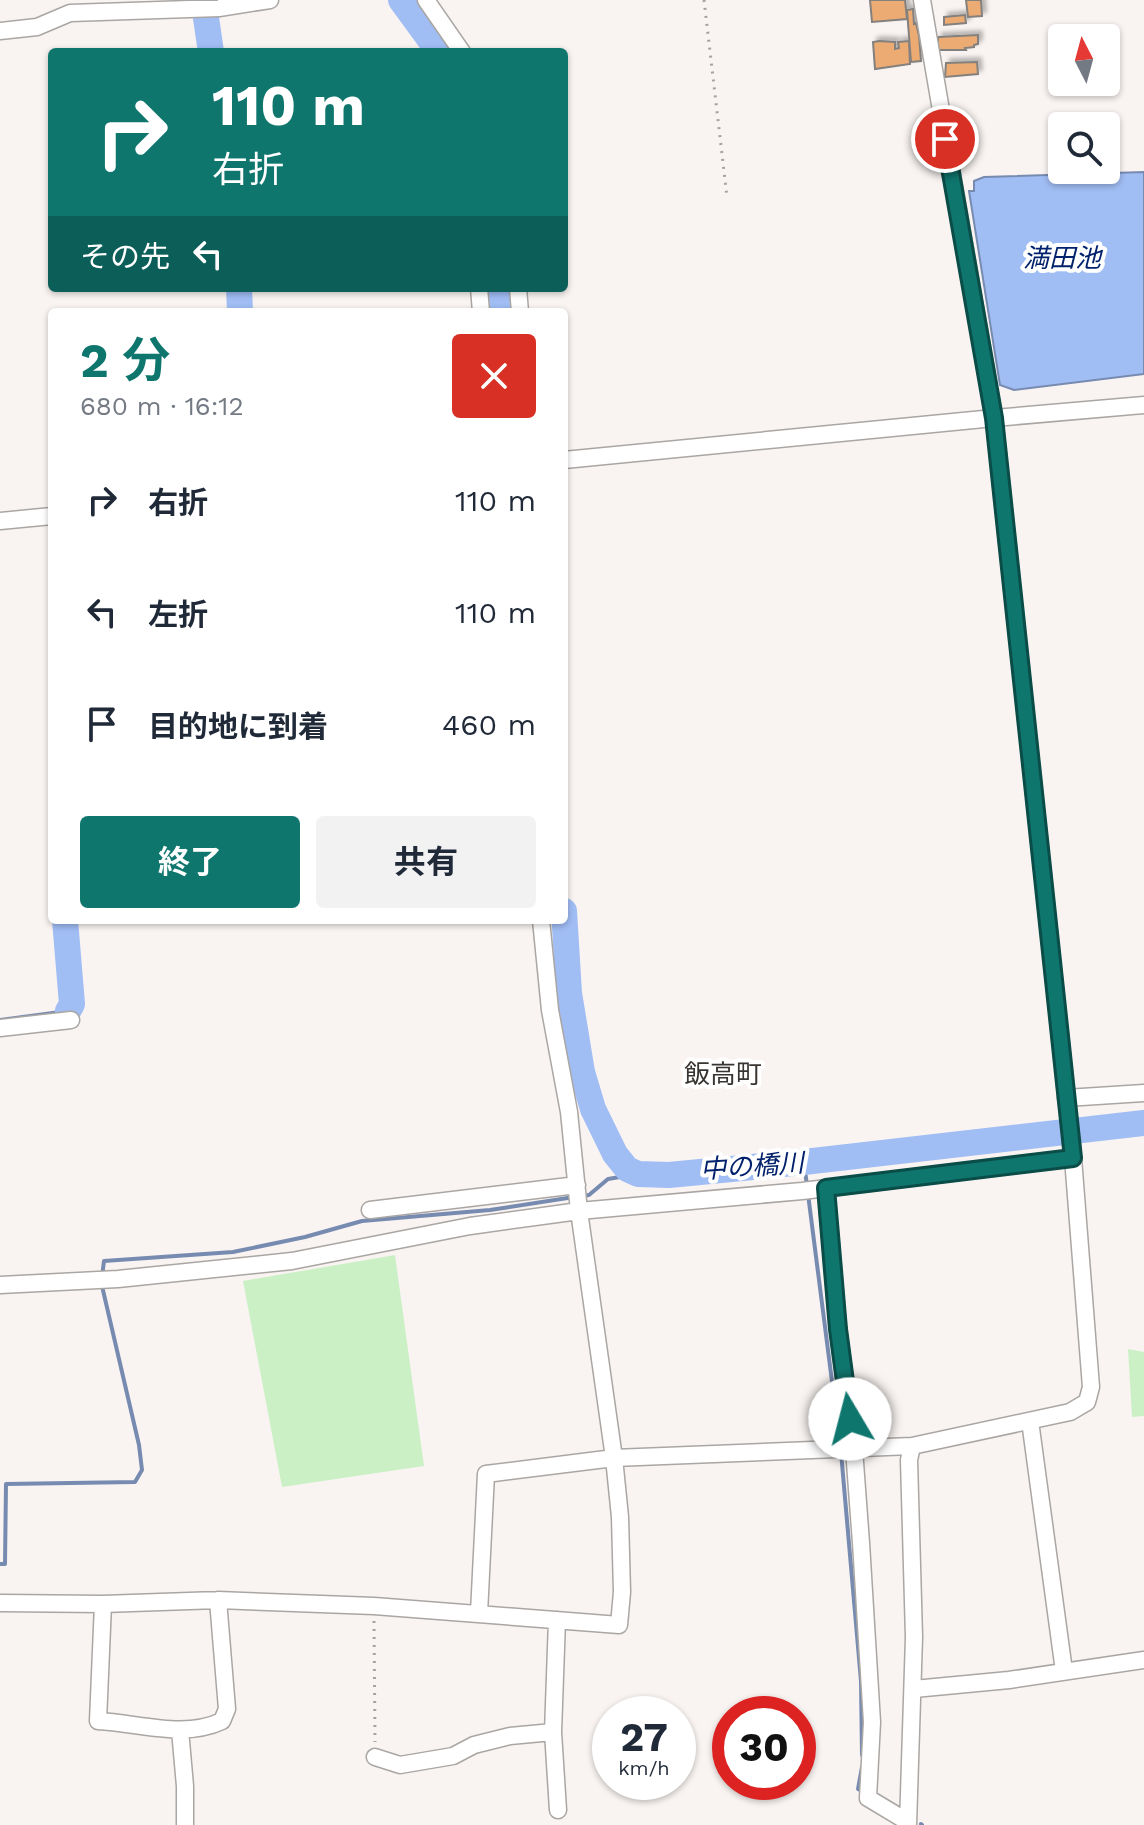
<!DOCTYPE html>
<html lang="ja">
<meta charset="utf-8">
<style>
body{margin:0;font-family:"Work Sans","Noto Sans JP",sans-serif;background:#f2f2f3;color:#1f2937;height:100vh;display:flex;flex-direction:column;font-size:30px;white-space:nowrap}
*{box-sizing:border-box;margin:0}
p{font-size:26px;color:#747a83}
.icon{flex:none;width:44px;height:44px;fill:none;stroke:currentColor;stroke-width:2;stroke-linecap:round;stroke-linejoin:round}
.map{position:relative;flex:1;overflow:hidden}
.drawer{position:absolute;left:48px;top:308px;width:520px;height:616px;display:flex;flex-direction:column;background:#fff;border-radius:8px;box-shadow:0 2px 6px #0004}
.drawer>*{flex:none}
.banner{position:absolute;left:48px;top:48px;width:520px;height:244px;border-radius:8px;box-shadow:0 2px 6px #0004;background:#0f766e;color:#fff;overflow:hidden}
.needle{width:52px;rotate:354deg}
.buttons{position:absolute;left:1048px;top:24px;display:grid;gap:16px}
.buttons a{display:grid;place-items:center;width:72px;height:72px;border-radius:8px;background:#fff;box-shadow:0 2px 6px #0004;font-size:40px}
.speed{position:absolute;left:592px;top:1696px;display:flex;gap:16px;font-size:40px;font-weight:700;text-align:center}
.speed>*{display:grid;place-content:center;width:104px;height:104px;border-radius:50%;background:#fff;box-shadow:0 2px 6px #0004;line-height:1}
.speed small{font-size:20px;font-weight:400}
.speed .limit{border:12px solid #d22;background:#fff;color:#111}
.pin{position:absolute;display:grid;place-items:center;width:68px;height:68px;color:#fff;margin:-34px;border:4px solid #fff;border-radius:50%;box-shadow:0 2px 8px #0007}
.me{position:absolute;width:88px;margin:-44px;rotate:352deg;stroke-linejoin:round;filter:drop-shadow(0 0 6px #0008)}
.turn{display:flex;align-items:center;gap:28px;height:168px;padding:0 32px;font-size:36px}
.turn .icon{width:104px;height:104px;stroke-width:2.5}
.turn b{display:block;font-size:56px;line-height:68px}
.then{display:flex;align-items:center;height:76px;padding:0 32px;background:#0003;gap:16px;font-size:30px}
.round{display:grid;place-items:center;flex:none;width:84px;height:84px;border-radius:8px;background:#f2f2f3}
.summary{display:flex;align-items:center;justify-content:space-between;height:136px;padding:0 32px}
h1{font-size:48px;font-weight:700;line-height:60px;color:#0f766e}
.primary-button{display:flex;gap:16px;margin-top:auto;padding:16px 32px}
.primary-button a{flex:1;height:92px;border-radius:8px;background:#0f766e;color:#fff;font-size:32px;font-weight:700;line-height:92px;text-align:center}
.primary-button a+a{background:#f2f2f3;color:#1f2937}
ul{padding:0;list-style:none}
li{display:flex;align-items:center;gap:24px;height:112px;padding:0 32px}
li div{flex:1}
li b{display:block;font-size:30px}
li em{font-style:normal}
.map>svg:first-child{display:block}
</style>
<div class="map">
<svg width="1144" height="1825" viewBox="0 0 1144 1825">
<defs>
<filter id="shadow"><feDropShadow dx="4" dy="-4" stdDeviation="2" flood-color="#0004"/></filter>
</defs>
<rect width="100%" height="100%" fill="#f9f4f2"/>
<path fill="#cbf0c6" d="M 395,1255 L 424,1466 L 282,1487 L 243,1281 Z
M 1128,1349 L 1144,1352 L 1144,1416 L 1132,1417 Z"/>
<path fill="#a0bdf4" stroke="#778bb1" stroke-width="2" d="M 1144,172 L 1144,374 L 1014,390 L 1000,385 L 969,191 L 974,191 L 974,181 L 984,177 Z"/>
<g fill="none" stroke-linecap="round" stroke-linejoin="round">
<path stroke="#778bb1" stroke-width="4" d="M 0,1020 L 68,1011
M 804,1162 L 807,1186
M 808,1194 L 840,1444
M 583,1196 L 589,1195 L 608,1179 L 638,1174
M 102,1277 L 104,1261 L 233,1252 L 305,1237 L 362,1221 L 490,1210 L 574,1197
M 841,1452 L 861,1681 L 862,1755
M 0,1564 L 5,1564 L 6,1484 L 135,1482 L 142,1470 L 139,1445 L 102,1286
M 862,1767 L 858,1789 L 862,1791
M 921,1824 L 922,1825"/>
<path stroke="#a0bdf4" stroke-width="26" d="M 209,0 L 206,18 L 211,52
M 401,0 L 439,52
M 239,288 L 240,312
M 499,288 L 502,312
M 564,911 L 569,993 L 582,1072 L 593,1109 L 615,1154 L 627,1169 L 638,1174 L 669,1175 L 804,1162 L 1144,1123
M 65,920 L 72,1004 L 68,1011"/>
</g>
<path fill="#ecab72" stroke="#83807d" stroke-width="2" filter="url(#shadow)" d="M 870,0 L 905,0 L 907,19 L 872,22 Z
M 966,0 L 981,0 L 982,16 L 968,17 Z
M 913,9 L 914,24 L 916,23 L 919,36 L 921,61 L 911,62 L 907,10 Z
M 965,15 L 966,23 L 944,25 L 944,17 Z
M 978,35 L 978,44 L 974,45 L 974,47 L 965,48 L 966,50 L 938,50 L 938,37 Z
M 879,41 L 895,42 L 895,49 L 899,48 L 898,42 L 909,41 L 910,64 L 875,69 L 873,42 Z
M 977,62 L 978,74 L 945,77 L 946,63 Z"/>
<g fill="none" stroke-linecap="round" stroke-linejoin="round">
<g stroke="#aaa6a3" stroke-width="19">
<path id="minor" d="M 426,0 L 462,52
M 0,31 L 37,27 L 70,13 L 219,8 L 270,0
M 479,288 L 481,312
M 518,288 L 520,312
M 564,460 L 994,418 L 922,0
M 0,521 L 52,516
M 0,1028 L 71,1020
M 1066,1098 L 1144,1093
M 826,1188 L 838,1329 L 854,1449 L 861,1543 L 872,1722 L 868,1798 L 908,1822
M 370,1210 L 577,1185
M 0,1285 L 118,1279 L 292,1261 L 470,1226 L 579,1211 L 802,1191 L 1073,1158
M 1030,1421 L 1064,1671
M 0,1603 L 103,1604 L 218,1600 L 374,1606 L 619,1625 L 622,1592 L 620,1517 L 614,1458 L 579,1211 L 569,1112 L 550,1010 L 541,920
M 103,1604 L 98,1721 C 139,1723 184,1739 222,1721 L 227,1709 L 218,1600
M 479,1613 L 486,1474 L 614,1458 L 912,1446
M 557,1620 L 553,1732 L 558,1810
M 914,1689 L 1009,1680 L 1144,1660
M 180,1730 L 185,1786 L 185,1825
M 375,1757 L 400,1765 L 453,1756 L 474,1745 L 510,1736 L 553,1732
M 908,1825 L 914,1637 L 909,1460 L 912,1446 L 1070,1412 L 1087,1402 L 1091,1387 L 1073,1158 L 994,418 L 1144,405"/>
</g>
<path stroke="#a6a2a1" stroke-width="3" stroke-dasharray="2 6" stroke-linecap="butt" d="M 704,0 L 727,197
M 374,1621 L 375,1742"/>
<use href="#minor" stroke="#fff" stroke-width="16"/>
</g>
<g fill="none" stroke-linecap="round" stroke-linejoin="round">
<g stroke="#0a4d48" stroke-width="20">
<path id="route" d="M 850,1419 L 838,1329 L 826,1188 L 1073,1158 L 994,418 L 945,139"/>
</g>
<use href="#route" stroke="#0f766e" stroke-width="14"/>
</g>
<g text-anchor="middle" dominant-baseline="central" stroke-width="8" stroke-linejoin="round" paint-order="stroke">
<g font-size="26" font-style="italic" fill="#01216c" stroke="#fff">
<text x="1062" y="258">満田池</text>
<text transform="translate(752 1166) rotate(-4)">中の橋川</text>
</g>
<g font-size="26" fill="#383432" stroke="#fff">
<text x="723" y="1074">飯高町</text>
</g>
</g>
</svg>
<div class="buttons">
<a><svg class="needle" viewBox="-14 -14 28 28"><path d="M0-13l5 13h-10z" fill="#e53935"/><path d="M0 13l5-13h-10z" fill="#747a83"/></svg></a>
<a><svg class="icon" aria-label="search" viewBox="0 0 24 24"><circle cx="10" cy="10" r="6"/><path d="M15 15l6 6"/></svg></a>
</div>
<div class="speed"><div>27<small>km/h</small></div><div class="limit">30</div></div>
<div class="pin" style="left:945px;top:139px;background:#d93025"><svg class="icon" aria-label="arrive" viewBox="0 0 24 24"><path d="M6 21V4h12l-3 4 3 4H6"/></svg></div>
<svg class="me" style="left:850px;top:1419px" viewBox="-20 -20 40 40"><circle r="19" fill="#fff"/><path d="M0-13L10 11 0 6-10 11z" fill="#0f766e"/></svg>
<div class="banner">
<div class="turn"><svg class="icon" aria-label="right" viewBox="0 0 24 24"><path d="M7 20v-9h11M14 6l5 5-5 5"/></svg><div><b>110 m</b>右折</div></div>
<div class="then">その先<svg class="icon" aria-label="left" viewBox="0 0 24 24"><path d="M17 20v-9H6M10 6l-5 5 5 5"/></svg></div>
</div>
<section class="drawer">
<div class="summary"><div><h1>2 分</h1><p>680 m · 16:12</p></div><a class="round" style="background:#d93025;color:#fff"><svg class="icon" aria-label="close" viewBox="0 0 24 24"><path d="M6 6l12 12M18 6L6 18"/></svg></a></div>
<ul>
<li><svg class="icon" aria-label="right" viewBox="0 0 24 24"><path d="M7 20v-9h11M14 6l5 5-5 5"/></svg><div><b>右折</b></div><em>110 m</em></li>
<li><svg class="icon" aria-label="left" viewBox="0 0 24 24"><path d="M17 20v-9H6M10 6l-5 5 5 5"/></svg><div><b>左折</b></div><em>110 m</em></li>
<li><svg class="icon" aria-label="arrive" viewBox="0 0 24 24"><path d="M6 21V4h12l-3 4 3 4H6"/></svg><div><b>目的地に到着</b></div><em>460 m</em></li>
</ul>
<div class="primary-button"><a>終了</a><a>共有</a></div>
</section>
</div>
